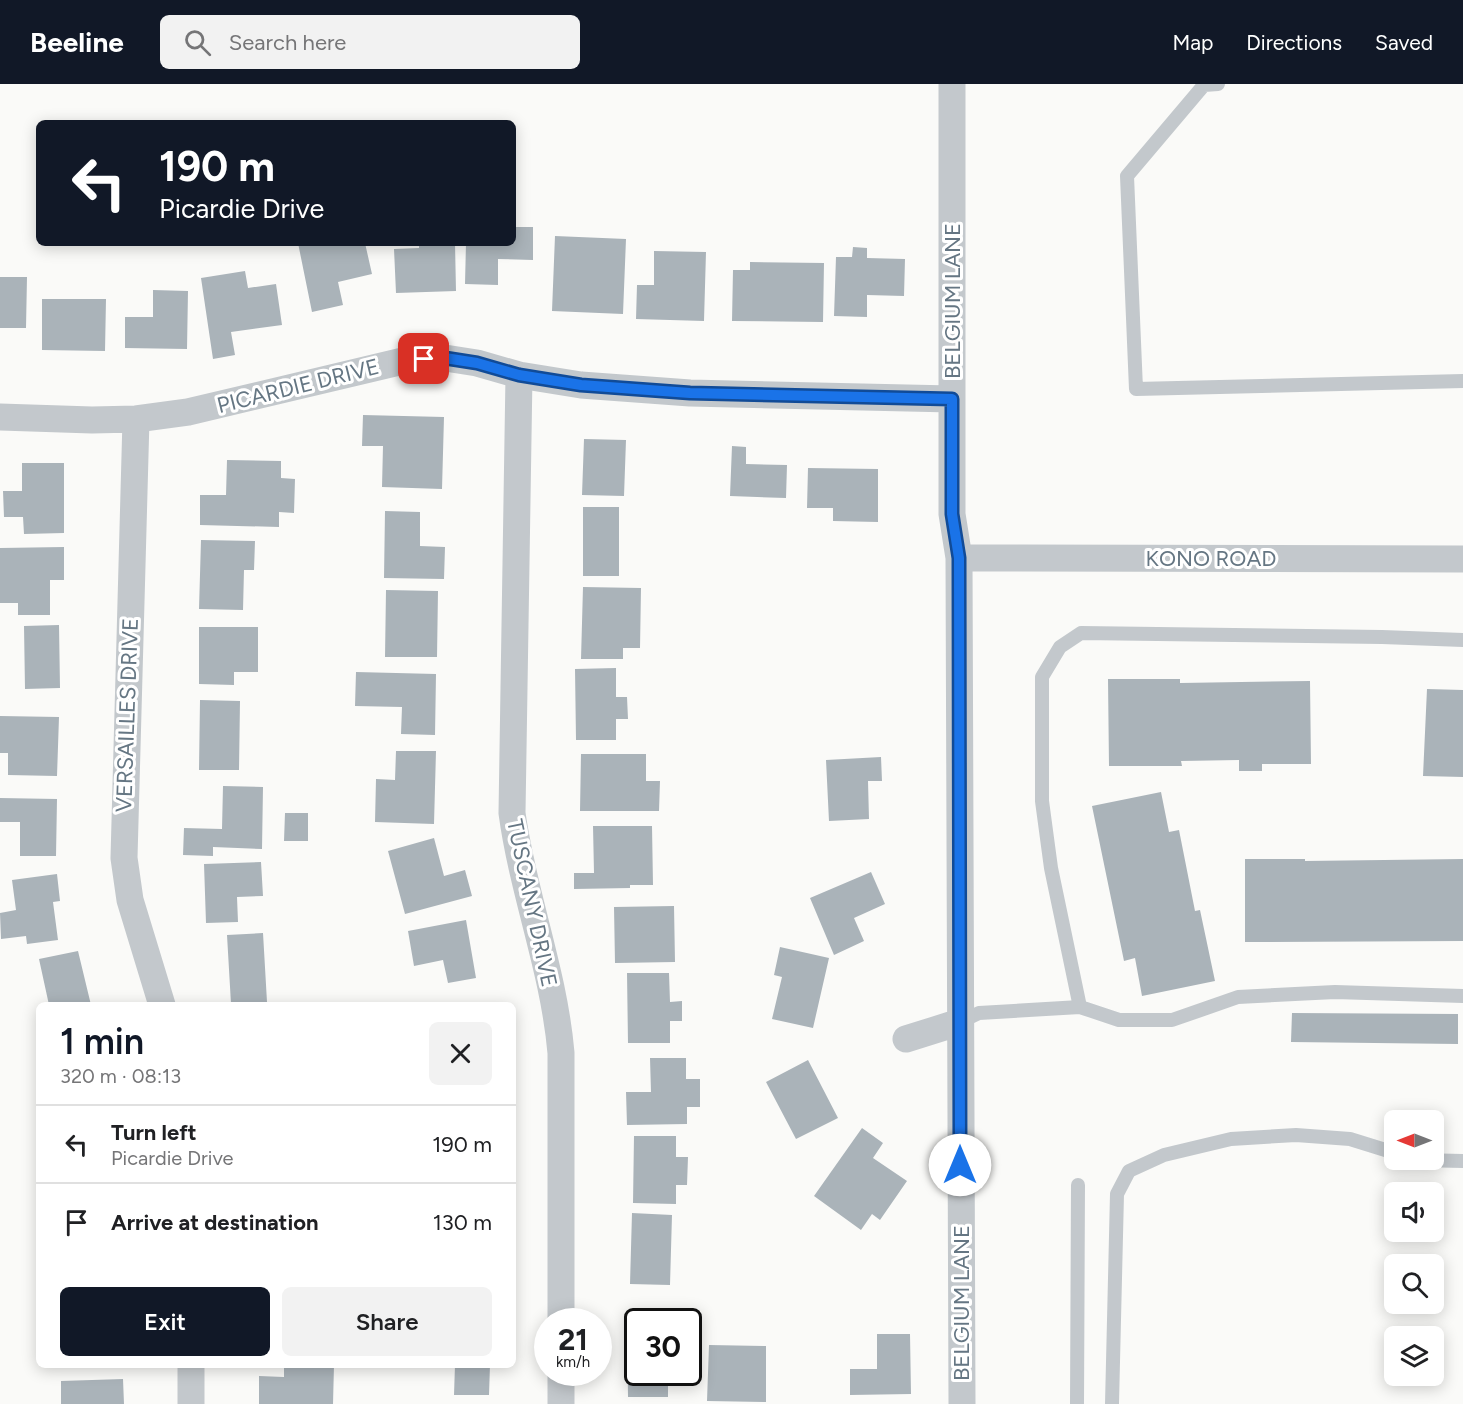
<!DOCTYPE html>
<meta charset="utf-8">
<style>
body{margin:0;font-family:Figtree,sans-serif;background:#f2f2f2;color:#202124;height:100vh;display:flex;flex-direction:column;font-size:22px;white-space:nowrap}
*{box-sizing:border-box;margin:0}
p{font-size:20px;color:#757577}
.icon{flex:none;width:33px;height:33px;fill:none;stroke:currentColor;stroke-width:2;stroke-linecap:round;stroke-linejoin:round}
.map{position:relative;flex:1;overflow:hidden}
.side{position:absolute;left:36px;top:918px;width:480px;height:366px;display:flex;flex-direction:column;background:#fff;border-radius:9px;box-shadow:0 3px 15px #0003}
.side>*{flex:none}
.guide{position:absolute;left:36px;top:36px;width:480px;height:126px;border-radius:9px;box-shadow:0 3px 15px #0003;background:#111827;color:#fff;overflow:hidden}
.needle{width:39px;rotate:270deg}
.tools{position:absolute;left:1384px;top:1026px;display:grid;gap:12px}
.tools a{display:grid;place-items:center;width:60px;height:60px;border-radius:9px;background:#fff;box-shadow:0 3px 15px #0003;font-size:30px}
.speed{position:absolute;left:534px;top:1224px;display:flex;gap:12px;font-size:30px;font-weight:700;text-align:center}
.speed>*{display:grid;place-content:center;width:78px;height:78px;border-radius:50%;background:#fff;box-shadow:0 3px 15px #0003;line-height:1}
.speed small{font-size:15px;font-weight:400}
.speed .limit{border:3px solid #111;border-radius:9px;background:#fff;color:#111}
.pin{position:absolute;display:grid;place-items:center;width:51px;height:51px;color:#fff;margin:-26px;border-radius:12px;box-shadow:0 3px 9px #0006}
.me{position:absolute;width:66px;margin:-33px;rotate:0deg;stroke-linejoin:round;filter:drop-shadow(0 0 4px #0008)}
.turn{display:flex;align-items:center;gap:21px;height:126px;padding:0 24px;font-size:27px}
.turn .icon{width:78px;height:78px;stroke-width:2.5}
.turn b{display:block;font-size:42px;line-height:51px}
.round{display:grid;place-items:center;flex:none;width:63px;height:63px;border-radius:9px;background:#f2f2f2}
.headline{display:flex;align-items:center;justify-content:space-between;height:102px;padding:0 24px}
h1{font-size:36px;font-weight:600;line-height:45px;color:#111827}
.cta{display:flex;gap:12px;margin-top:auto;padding:12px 24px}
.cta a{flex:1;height:69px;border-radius:9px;background:#111827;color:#fff;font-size:24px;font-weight:600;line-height:69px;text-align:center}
.cta a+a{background:#f2f2f2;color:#202124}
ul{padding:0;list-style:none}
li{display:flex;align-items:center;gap:18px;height:78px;padding:0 24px;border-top:2px solid #e0e0e0}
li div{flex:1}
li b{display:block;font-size:22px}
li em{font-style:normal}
header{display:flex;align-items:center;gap:36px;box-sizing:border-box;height:84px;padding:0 30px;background:#111827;color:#fff}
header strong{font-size:28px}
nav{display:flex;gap:33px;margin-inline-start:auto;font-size:21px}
.search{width:420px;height:54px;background:#f2f2f2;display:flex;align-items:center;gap:15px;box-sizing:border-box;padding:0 21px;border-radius:9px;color:#757577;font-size:22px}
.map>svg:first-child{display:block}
</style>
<header>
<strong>Beeline</strong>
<div class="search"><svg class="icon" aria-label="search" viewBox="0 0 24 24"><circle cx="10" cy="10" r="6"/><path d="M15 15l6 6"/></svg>Search here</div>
<nav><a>Map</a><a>Directions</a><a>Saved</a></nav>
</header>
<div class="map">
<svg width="1463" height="1320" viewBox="0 0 1463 1320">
<rect width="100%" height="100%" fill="#fafaf8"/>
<path fill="#aab3b9" d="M 513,143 L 533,143 L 533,176 L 498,175 L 498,201 L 465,200 L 466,159 L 513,159 Z
M 555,152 L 626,155 L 623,230 L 552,227 Z
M 298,159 L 365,159 L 372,190 L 338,198 L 343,221 L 312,228 Z
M 419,159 L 455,159 L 456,207 L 396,209 L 394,165 L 419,164 Z
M 853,163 L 867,164 L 867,174 L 905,175 L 904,212 L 867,211 L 867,233 L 834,232 L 836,173 L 852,173 Z
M 654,167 L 706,168 L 704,237 L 636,235 L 637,201 L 654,201 Z
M 750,178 L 824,179 L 823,238 L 732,237 L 733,186 L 750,186 Z
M 245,187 L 248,204 L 276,200 L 282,241 L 231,248 L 235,271 L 213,275 L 201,194 Z
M 0,193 L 27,193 L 26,244 L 0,244 Z
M 153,206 L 188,207 L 187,265 L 125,264 L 125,233 L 153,233 Z
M 42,215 L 106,215 L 105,267 L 42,266 Z
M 363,331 L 444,333 L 442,405 L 382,403 L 383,362 L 362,362 Z
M 584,355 L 626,356 L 624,412 L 582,411 Z
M 732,362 L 746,363 L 746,380 L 787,381 L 786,414 L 730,412 Z
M 227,376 L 281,377 L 281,394 L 295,395 L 294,429 L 279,428 L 279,443 L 200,441 L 200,411 L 226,411 Z
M 22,379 L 64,379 L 64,449 L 24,450 L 23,433 L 4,433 L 3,407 L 22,407 Z
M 808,384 L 878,385 L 878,438 L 833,437 L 833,424 L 807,424 Z
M 583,423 L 619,423 L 619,492 L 583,492 Z
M 385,427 L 420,428 L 420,462 L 445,463 L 444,495 L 384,494 Z
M 201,456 L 255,457 L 254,486 L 244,486 L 243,526 L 199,525 Z
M 64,463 L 64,496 L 50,496 L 50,531 L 18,531 L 18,519 L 0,519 L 0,464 Z
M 583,503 L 641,504 L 640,564 L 623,564 L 623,575 L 581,575 Z
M 386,506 L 438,507 L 437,573 L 385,573 Z
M 59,541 L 60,604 L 25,605 L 24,542 Z
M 199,543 L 258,543 L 258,588 L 234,588 L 234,601 L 199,600 Z
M 616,584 L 616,613 L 627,613 L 628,635 L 616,635 L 616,656 L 576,656 L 575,585 Z
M 356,588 L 436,590 L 435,651 L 401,650 L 402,623 L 355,622 Z
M 1108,595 L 1180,595 L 1180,599 L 1310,597 L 1311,680 L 1262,680 L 1262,687 L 1239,687 L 1239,676 L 1181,677 L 1182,682 L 1109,682 Z
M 1427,605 L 1463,606 L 1463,693 L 1423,692 Z
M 200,616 L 240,617 L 239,686 L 199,686 Z
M 0,632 L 59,633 L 57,692 L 8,691 L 8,669 L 0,669 Z
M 396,667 L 436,667 L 434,740 L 375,738 L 376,695 L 395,696 Z
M 581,670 L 646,670 L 646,697 L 660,697 L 659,727 L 580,727 Z
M 881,673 L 882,697 L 868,697 L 869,735 L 829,737 L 826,676 Z
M 223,702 L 263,703 L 262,765 L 213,763 L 213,772 L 183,771 L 184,744 L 222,745 Z
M 1161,708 L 1169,748 L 1179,746 L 1195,827 L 1200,826 L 1215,897 L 1142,912 L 1135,874 L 1124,877 L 1092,722 Z
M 0,714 L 57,715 L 56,772 L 20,772 L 20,738 L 0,738 Z
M 285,729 L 308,729 L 308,757 L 284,757 Z
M 593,742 L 652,742 L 653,801 L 630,801 L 630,804 L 574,805 L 574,789 L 594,789 Z
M 434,754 L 444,792 L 465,786 L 472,812 L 405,830 L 388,767 Z
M 1245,775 L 1305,775 L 1305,777 L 1463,775 L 1463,857 L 1245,858 Z
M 261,778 L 263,812 L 237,813 L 238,838 L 206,839 L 204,780 Z
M 871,788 L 885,820 L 854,834 L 864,857 L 834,871 L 810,814 Z
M 57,790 L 60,817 L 53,818 L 58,856 L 27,860 L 26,852 L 1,855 L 0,829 L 16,826 L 12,796 Z
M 674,822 L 675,878 L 615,879 L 614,823 Z
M 466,836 L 476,894 L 448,899 L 443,876 L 414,882 L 408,847 Z
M 263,849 L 267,918 L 231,920 L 227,851 Z
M 780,863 L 829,874 L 813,944 L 772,935 L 782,893 L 774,891 Z
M 78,867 L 91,921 L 49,921 L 39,875 Z
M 627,889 L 669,889 L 670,918 L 682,917 L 682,937 L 670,937 L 670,959 L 628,959 Z
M 1292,929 L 1458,930 L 1458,960 L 1291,958 Z
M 650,974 L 686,974 L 686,995 L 700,995 L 700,1023 L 687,1023 L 687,1040 L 627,1041 L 626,1008 L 651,1008 Z
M 808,976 L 838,1034 L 796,1055 L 766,998 Z
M 862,1044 L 883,1059 L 873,1074 L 907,1097 L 880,1136 L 872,1130 L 861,1146 L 814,1112 Z
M 634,1052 L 676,1052 L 676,1073 L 688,1073 L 687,1101 L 676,1101 L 676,1120 L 633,1119 Z
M 632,1129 L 672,1131 L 670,1201 L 630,1200 Z
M 681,1233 L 681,1238 L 638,1238 L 638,1288 L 668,1288 L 668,1313 L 628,1313 L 627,1234 Z
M 877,1250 L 910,1250 L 911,1310 L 850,1311 L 850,1285 L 877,1285 Z
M 709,1261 L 766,1262 L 766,1318 L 707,1317 Z
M 284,1281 L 334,1281 L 333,1320 L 259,1320 L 259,1292 L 284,1293 Z
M 455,1281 L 490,1281 L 489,1311 L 454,1311 Z
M 123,1295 L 124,1320 L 61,1320 L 61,1297 Z"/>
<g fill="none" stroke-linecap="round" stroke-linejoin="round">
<path stroke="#c3c8cc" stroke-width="14" d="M 1218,0 L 1204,1 L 1127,92 L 1136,305 L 1463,297
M 1463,556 L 1382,553 L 1081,549 L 1060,563 L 1042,593 L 1042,717 L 1051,784 L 1080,923 L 1119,936 L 1172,936 L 1238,913 L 1335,908 L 1463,912
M 960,938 L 979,929 L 1080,923
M 1418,1076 L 1463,1077
M 1077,1320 L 1078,1101
M 1112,1320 L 1117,1110 L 1129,1087 L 1164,1071 L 1231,1055 L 1296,1051 L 1350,1055 L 1395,1069"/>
<path stroke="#c3c8cc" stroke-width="27" d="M 952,0 L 952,430 L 959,474 L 962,1320
M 519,291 L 512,729 C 523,810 554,887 561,969 L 561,1238
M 0,333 L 92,336 L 136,335 L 188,328 L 403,277 L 445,274 L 477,279 L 519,291 L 581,301 L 690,309 L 952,315
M 136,335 L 124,774 L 130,816 L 162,921
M 959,474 L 1463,475
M 906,955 L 960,938
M 191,1320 L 191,1281
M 561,1320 L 561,1288"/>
</g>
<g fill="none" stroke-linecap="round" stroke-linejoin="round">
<g stroke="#114b97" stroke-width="15">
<path id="route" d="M 424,275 L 445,274 L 477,279 L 519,291 L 581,301 L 690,309 L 952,315 L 952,430 L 959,474 L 960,1081"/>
</g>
<use href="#route" stroke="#1a73e8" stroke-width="10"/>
</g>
<g text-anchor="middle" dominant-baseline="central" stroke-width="6" stroke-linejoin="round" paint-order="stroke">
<g font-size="22" fill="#657683" stroke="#fff">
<text transform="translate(952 217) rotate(-90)">BELGIUM LANE</text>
<text transform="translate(298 302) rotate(-14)">PICARDIE DRIVE</text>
<text x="1211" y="474">KONO ROAD</text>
<text transform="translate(127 631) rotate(-88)">VERSAILLES DRIVE</text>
<text transform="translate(532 819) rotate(78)">TUSCANY DRIVE</text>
<text transform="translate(961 1219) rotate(-90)">BELGIUM LANE</text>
</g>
</g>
</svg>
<div class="tools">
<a><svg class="needle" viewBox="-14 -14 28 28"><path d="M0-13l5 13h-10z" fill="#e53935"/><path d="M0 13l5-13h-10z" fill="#757577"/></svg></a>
<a><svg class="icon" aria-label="sound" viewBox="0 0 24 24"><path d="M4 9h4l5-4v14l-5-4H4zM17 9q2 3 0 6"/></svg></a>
<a><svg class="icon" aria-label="search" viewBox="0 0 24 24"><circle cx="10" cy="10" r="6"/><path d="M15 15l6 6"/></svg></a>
<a><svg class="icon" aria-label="layers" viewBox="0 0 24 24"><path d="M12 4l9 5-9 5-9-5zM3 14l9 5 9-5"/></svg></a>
</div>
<div class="speed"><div>21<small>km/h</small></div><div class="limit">30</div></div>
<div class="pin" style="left:424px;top:275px;background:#d93025"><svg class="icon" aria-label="arrive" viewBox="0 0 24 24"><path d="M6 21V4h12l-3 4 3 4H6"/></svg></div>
<svg class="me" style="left:960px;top:1081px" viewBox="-20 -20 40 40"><circle r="19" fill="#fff"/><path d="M0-13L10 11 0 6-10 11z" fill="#1a73e8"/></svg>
<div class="guide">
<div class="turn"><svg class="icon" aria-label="left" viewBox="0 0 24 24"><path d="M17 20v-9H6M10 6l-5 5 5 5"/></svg><div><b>190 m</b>Picardie Drive</div></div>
</div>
<section class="side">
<div class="headline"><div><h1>1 min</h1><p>320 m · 08:13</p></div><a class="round"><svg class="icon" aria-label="close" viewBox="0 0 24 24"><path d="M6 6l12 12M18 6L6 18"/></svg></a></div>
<ul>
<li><svg class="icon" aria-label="left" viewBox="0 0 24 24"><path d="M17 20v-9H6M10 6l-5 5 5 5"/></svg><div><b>Turn left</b><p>Picardie Drive</p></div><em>190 m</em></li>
<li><svg class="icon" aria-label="arrive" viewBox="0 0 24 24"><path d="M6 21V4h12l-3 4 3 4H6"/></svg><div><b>Arrive at destination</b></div><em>130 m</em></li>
</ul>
<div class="cta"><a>Exit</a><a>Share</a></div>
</section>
</div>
